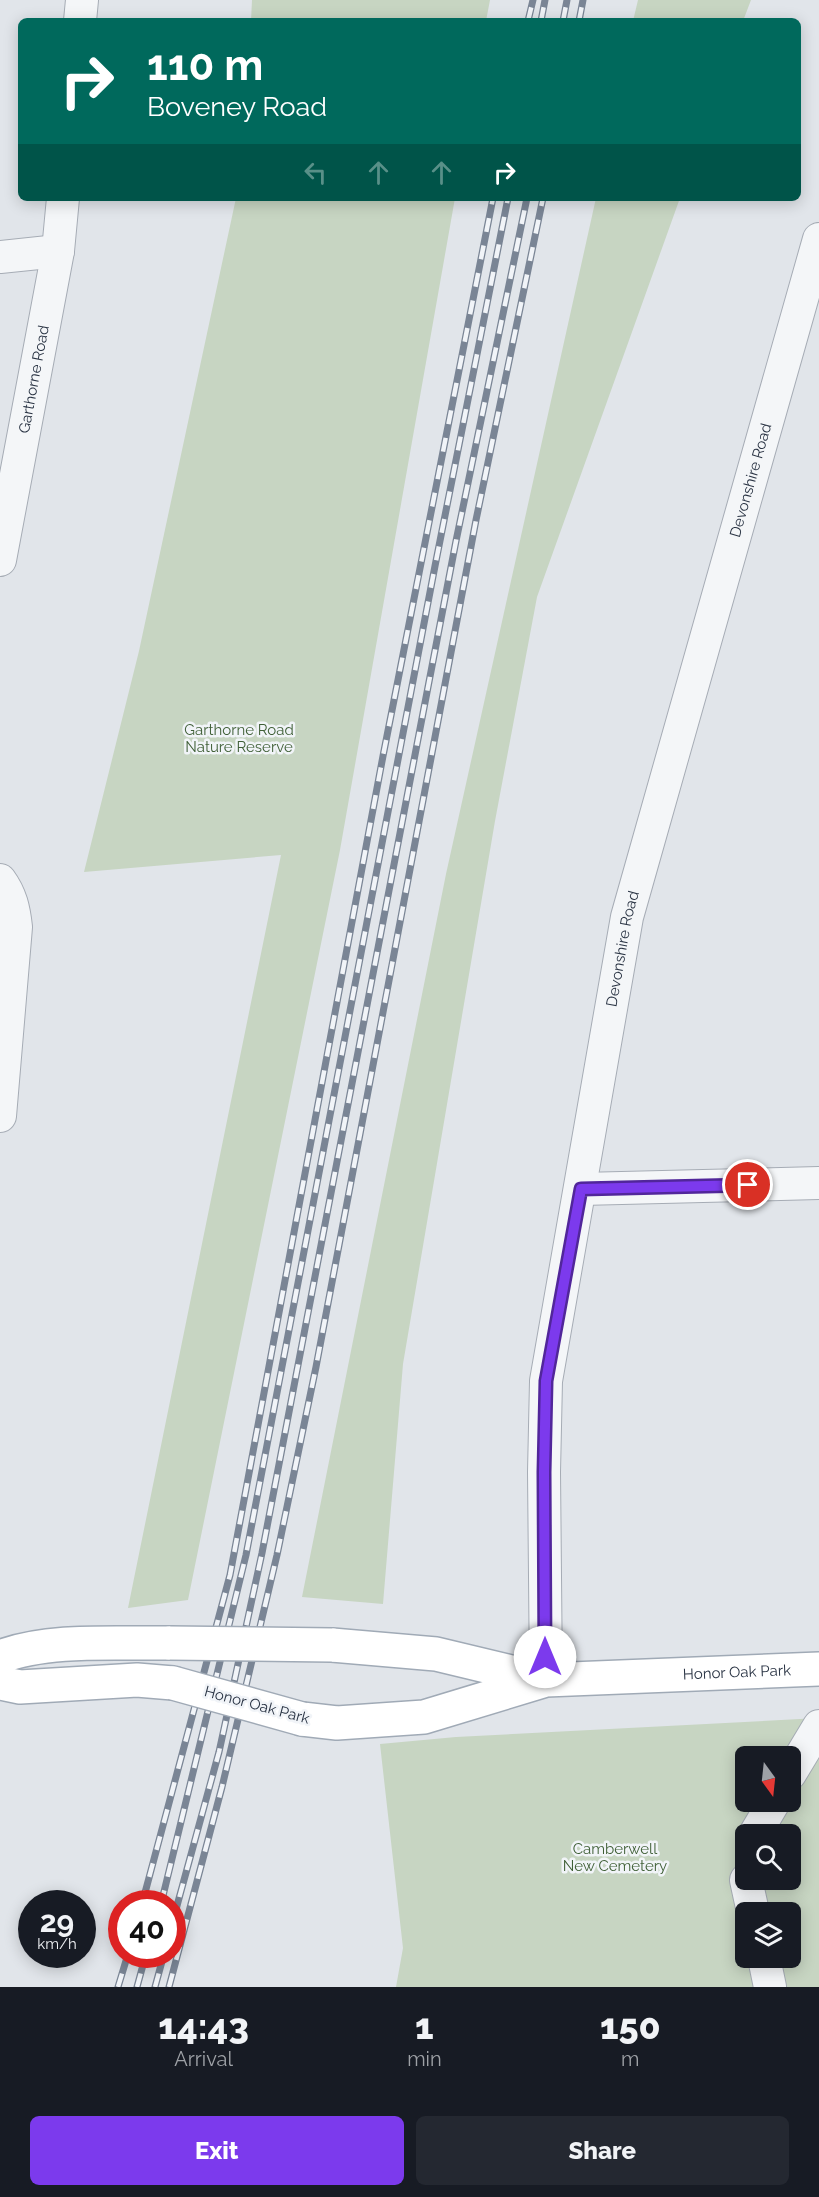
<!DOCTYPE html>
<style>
body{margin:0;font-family:Raleway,sans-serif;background:#242831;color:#f1f3f6;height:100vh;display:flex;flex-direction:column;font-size:22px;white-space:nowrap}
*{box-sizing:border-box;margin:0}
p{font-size:20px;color:#9ea1a6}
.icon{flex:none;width:33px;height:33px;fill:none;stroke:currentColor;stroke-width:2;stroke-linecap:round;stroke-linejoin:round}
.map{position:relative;height:1987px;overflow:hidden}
.sheet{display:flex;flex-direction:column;background:#171b24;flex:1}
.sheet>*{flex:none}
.hud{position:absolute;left:18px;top:18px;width:783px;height:183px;border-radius:9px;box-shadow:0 3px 15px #0003;background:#00695c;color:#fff;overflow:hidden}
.needle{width:39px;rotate:165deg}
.buttons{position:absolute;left:735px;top:1746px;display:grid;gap:12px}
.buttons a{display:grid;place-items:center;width:66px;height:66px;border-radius:9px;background:#171b24;box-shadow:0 3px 15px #0003;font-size:30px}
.speed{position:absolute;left:18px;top:1890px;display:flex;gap:12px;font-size:30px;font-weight:700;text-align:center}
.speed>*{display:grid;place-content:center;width:78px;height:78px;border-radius:50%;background:#171b24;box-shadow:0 3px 15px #0003;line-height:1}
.speed small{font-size:15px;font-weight:400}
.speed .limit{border:9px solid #d22;background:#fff;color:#111}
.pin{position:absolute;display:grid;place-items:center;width:51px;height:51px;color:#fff;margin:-26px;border:3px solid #fff;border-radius:50%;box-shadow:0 2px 6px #0007}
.me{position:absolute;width:66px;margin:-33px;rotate:0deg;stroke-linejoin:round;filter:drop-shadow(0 0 4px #0008)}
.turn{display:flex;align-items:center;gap:21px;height:126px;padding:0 30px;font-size:27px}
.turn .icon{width:78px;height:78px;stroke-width:2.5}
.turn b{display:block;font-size:42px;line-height:51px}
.lanes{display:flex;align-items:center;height:57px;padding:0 30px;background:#0003;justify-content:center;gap:30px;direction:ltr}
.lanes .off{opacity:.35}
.eta{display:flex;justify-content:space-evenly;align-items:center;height:102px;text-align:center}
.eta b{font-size:36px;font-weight:800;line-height:42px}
.primary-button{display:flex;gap:12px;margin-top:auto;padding:12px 30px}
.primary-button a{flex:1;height:69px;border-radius:9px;background:#7c3aed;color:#fff;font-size:24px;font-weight:800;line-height:69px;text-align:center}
.primary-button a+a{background:#242831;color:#f1f3f6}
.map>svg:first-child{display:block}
</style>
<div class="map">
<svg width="819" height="1987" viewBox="0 0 819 1987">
<rect width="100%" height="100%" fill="#e1e5ea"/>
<path fill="#c7d5c2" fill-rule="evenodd" d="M 252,0 L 490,0 L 486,21 L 251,21 Z
M 638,0 L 751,0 L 743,21 L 633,21 Z
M 236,198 L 455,198 L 340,850 L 188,1600 L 128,1608 L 281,855 L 84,872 L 139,651 Z
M 596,198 L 680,198 L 537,597 L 495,821 L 403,1364 L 383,1604 L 302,1597 L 446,874 Z
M 819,1718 L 819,1987 L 396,1987 L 403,1948 L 380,1744 L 456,1737 ZM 746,1756 L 790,1756 L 790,1802 L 746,1802 ZM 746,1834 L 790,1834 L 790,1880 L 746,1880 ZM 746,1912 L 790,1912 L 790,1958 L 746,1958 Z"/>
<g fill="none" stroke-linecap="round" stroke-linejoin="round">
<g stroke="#a6acb5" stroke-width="34">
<g id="minor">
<path d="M 80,21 L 82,0"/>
<path d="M 0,257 L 58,251"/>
<path id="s1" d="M 0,560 L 58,251 L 63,198"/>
<path d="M 0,880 C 11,895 14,909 16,927 L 0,1116"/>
<path d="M 581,1189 L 819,1183"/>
<path id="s2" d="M 546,1680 L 544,1472 L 546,1381 L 627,917 L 819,239"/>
<path d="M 790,1774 L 819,1726"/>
<path d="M 755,1834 L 774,1802"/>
<path d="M 746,1880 L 753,1912"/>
<path d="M 764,1958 L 770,1987"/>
</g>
</g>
<g stroke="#a0aab6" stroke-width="36">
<g id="major">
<path d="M 332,1645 L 436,1654 L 544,1680"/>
<path d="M 0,1657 C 49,1638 117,1644 170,1643"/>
<path d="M 0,1683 L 20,1687 L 137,1680 L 173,1683"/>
<path id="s3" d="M 302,1719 L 337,1723 L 424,1717 L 546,1680 L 819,1669"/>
</g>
</g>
<use href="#minor" stroke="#f4f6f8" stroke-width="32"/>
<use href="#major" stroke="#fff" stroke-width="33"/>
<g stroke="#7a8595" stroke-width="7">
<path id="rail" d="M 528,21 L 533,0
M 541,21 L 545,0
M 563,21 L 567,0
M 579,21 L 583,0
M 142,1904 L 230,1575 L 383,756 L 493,198
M 161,1904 L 246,1555 L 435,566 L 508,198
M 172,1924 L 219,1752 L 262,1553 L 456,541 L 527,198
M 118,1987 L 128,1954
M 137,1987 L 146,1954
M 155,1987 L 164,1954
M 169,1987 L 222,1787 L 277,1555 L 316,1367 L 476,520 L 543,198"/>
</g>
<use href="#rail" stroke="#f1f4f8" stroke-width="4.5" stroke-dasharray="14" stroke-linecap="butt"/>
<g stroke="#a0aab6" stroke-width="36" stroke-linecap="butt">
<path id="major-bridge" d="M 170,1643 L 332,1645
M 173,1683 L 302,1719"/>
</g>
<use href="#major-bridge" stroke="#fff" stroke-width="33"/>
</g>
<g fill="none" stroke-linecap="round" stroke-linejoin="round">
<g stroke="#51269a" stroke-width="15">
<path id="route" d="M 545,1657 L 544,1472 L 546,1381 L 581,1189 L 748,1185"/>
</g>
<use href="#route" stroke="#7c3aed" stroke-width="10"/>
</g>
<g text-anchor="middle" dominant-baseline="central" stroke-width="5" stroke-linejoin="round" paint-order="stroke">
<g font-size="15" fill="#293343" stroke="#f1f4f8">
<text stroke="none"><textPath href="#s1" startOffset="184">Garthorne Road</textPath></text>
<text stroke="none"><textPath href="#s2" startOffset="1224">Devonshire Road</textPath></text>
<text stroke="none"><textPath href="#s2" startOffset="738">Devonshire Road</textPath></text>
<text stroke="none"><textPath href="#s3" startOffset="441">Honor Oak Park</textPath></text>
<text transform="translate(257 1705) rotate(15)">Honor Oak Park</text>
</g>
<g font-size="15" fill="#3f5f36" stroke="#f1f4f8">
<text x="239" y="730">Garthorne Road<tspan x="239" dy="17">Nature Reserve</tspan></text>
<text x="615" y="1849">Camberwell<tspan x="615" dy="17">New Cemetery</tspan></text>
</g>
</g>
</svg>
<div class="buttons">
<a><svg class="needle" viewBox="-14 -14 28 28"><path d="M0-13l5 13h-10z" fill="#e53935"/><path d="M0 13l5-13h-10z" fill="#9ea1a6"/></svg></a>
<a><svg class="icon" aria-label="search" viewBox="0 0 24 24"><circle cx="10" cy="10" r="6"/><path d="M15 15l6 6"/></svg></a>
<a><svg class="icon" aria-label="layers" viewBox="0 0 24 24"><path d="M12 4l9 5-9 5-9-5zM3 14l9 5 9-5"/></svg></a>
</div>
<div class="speed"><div>29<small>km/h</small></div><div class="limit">40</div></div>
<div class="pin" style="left:748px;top:1185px;background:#d93025"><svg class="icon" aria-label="arrive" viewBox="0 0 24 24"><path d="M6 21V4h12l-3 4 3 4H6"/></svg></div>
<svg class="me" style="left:545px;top:1657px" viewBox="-20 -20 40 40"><circle r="19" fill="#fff"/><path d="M0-13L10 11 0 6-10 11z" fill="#7c3aed"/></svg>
<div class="hud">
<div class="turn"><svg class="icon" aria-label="right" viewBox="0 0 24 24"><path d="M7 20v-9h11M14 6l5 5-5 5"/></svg><div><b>110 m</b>Boveney Road</div></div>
<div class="lanes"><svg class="icon off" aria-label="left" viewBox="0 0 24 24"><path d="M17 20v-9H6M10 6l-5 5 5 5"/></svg><svg class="icon off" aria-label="ahead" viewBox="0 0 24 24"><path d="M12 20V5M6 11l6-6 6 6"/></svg><svg class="icon off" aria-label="ahead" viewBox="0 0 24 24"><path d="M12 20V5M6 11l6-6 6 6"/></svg><svg class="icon" aria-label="right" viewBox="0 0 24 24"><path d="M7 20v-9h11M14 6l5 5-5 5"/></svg></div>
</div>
</div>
<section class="sheet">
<div class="eta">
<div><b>14:43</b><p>Arrival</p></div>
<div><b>1</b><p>min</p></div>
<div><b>150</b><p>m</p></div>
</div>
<div class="primary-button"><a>Exit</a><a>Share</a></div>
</section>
